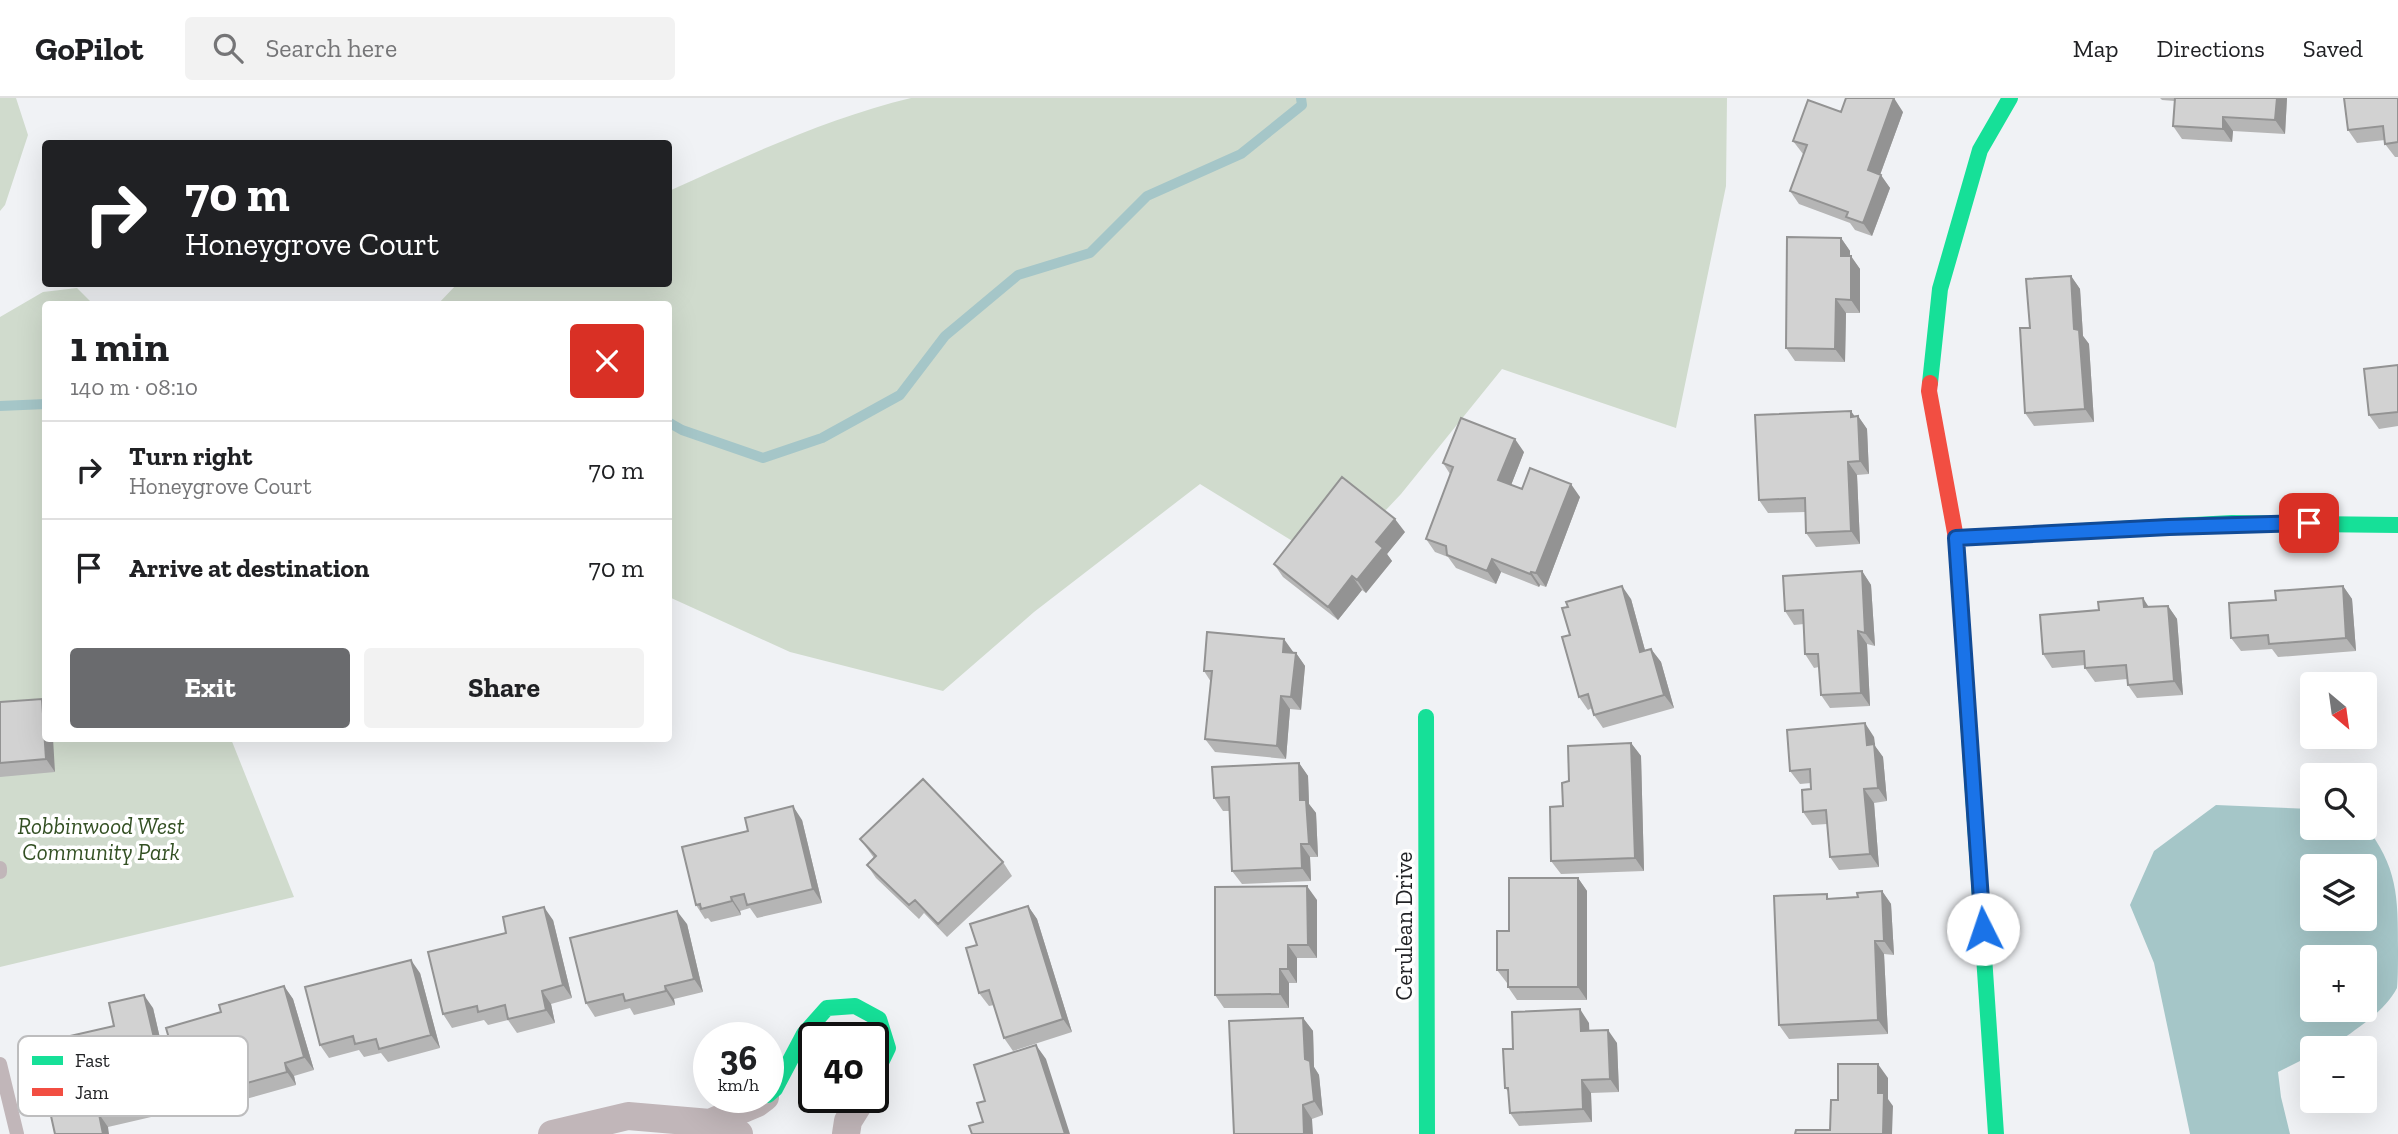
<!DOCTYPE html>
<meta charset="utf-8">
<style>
body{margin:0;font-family:"Zilla Slab",serif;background:#f2f2f2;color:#202124;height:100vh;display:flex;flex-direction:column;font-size:26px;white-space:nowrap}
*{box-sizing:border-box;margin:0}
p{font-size:23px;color:#757577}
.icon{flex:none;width:38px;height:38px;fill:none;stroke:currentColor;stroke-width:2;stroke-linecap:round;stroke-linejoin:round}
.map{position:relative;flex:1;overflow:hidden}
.side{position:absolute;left:42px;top:203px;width:630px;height:441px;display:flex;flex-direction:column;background:#fff;border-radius:7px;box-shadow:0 7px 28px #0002}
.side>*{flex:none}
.banner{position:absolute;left:42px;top:42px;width:630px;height:147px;border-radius:7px;box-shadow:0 7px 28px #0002;background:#202124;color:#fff;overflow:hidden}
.needle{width:46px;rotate:151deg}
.fabs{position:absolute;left:2300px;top:574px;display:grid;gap:14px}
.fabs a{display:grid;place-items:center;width:77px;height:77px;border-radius:7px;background:#fff;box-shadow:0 7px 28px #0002;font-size:35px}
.speed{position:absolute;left:693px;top:924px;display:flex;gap:14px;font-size:35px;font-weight:700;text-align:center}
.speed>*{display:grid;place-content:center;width:91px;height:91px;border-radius:50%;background:#fff;box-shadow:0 7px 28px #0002;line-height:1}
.speed small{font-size:18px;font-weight:400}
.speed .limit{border:4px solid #111;border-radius:10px;background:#fff;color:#111}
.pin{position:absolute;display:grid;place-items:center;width:60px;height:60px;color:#fff;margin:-30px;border-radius:14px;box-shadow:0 4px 10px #0006}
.me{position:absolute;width:77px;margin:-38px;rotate:356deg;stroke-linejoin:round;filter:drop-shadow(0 0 5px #0008)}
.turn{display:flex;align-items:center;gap:24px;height:147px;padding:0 28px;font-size:32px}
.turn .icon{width:91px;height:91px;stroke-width:2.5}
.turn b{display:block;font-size:49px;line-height:60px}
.round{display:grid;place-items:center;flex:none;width:74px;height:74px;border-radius:7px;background:#f2f2f2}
.head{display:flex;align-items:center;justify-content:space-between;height:119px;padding:0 28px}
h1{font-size:42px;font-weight:700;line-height:52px}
.cta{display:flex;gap:14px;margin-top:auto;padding:14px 28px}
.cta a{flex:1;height:80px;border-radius:7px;background:#6a6b6e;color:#fff;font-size:28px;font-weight:700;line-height:80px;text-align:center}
.cta a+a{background:#f2f2f2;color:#202124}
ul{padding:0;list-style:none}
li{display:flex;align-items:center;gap:21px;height:98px;padding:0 28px;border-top:2px solid #e0e0e0}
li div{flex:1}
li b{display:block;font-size:26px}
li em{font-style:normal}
header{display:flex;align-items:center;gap:42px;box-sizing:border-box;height:98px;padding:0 35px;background:#fff;border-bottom:2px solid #e0e0e0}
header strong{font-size:33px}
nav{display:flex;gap:38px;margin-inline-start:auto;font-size:24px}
.search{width:490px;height:63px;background:#f2f2f2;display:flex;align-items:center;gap:18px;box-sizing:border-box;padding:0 24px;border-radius:7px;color:#757577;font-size:26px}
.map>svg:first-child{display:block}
</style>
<header>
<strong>GoPilot</strong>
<div class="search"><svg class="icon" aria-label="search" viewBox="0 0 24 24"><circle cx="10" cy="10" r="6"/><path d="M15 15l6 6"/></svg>Search here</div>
<nav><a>Map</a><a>Directions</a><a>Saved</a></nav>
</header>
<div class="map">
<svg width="2398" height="1036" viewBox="0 0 2398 1036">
<rect width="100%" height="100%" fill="#f0f2f5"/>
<path fill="#d0dbcd" d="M 0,0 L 16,0 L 28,37 L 5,107 L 0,113 Z
M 911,0 L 1727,0 L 1726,88 L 1676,330 L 1502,271 L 1401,396 L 1333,468 L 1200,386 L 1034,514 L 943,593 L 790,554 L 669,499 L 668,206 L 438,206 L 457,186 L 668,186 L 669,93 C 746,58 828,20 911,0 Z
M 77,190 L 93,206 L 46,206 L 46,640 L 231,641 L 294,799 L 0,869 L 0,219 L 43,194 Z"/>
<path fill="#a5c6c8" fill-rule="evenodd" d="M 2216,707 L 2312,711 L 2312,730 L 2364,730 L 2364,726 C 2398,769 2398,798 2398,852 C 2398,863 2398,880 2397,890 C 2388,907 2371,921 2355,932 C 2342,942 2329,950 2312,950 L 2312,957 L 2278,974 L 2281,999 L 2290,1036 L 2190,1036 L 2154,865 L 2130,807 L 2154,753 ZM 2312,768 L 2364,768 L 2364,821 L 2312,821 ZM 2312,859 L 2364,859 L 2364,912 L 2312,912 Z"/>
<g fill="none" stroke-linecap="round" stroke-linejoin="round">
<path stroke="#a5c6c8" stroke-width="10" d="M 0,308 L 46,306
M 668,324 L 682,332 L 763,360 L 822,340 L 900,297 L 945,238 L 1018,177 L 1090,155 L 1147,98 L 1241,56 L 1302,7 L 1301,0"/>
<path stroke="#c1b6b9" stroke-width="14" d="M 0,770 L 0,774
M 0,966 L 17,1036"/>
<path stroke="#c1b6b9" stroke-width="28" d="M 710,1025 L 757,1005 L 765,999
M 552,1036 L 628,1018 L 710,1025 L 739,1036
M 846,1036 L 848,1023 L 863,999"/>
<path stroke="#16e098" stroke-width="16" d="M 1930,285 L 1940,191 L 1980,52 L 2010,0
M 1956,440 L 2232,425 L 2398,427
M 1966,591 L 1996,1036
M 1426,619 L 1427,1036
M 768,997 L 775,991 L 804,936 L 827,910 L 855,908 L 879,921 L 888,950 L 873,981"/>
<path stroke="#f24e42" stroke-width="16" d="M 1930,285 L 1929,293 L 1956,440 L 1966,591"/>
</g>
<path fill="#b5b5b5" d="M 2160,0 L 2287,0 L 2285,36 L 2233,33 L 2232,44 L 2182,41 L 2173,28 L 2175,3 L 2162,2 Z
M 2398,0 L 2398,59 L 2395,59 L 2385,46 L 2385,42 L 2357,45 L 2348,32 Z
M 1841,14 L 1903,14 L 1880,77 L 1890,90 L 1872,138 L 1855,132 L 1850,125 L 1799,106 L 1790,93 L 1803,56 L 1793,43 Z
M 1841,140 L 1850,153 L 1850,158 L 1860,171 L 1860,215 L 1846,215 L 1845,264 L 1795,263 L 1786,250 Z
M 2071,178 L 2080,191 L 2083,238 L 2089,246 L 2094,324 L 2034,328 L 2025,315 L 2030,230 Z
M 2398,267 L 2398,328 L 2379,331 L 2369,317 Z
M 1855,318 L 1858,318 L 1867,331 L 1869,376 L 1857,377 L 1860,446 L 1816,449 L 1806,435 L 1805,414 L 1768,415 L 1759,402 Z
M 1524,354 L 1511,387 L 1522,391 L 1580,399 L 1546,489 L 1540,487 L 1539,489 L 1501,474 L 1496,486 L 1456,470 L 1448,459 L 1435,454 L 1426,441 L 1450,376 L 1443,365 Z
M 1405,434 L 1387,456 L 1392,463 L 1366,495 L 1362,492 L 1338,522 L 1283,479 L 1274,466 Z
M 1862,473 L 1871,487 L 1875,548 L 1867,546 L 1870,608 L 1830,610 L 1821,597 L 1819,569 L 1814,570 L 1805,556 L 1804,526 L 1794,527 L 1785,513 Z
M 2343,488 L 2352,501 L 2356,553 L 2278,559 L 2272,551 L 2241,553 L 2231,540 L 2276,502 Z
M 1631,501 L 1645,552 L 1651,551 L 1661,564 L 1674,610 L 1603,630 L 1594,617 L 1592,610 L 1588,612 L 1579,599 L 1570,537 Z
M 2168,508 L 2177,521 L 2183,597 L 2137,600 L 2128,587 L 2127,581 L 2095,584 L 2085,570 L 2085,567 L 2052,570 L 2043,556 L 2149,509 Z
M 1294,555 L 1296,555 L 1305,568 L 1301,612 L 1290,611 L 1286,661 L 1215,654 L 1205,641 L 1211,584 L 1204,573 Z
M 42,601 L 46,606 L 46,640 L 55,674 L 0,679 L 0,604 Z
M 1874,639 L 1875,648 L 1883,659 L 1887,703 L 1874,705 L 1879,769 L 1839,772 L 1830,759 L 1827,726 L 1812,727 L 1803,714 L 1811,691 L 1811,685 L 1800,686 L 1790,673 Z
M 1631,645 L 1641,658 L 1644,773 L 1561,776 L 1551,763 L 1563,708 L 1569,683 Z
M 1299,665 L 1308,678 L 1309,706 L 1316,715 L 1318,759 L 1310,759 L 1311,783 L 1242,786 L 1232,773 L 1230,713 L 1223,713 L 1214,700 Z
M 802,722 L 822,805 L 757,820 L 750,810 L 740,813 L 741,817 L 711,824 L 708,820 L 705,821 L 696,807 Z
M 860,741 L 1003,764 L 1012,778 L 947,839 L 924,815 L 919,821 L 876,780 L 867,767 L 874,760 Z
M 1578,780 L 1587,793 L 1587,902 L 1517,902 L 1508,889 L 1508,885 L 1507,885 L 1497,872 L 1509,833 Z
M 1882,793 L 1891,806 L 1894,857 L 1884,856 L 1888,936 L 1789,941 L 1779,927 L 1831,800 L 1858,799 Z
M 1317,802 L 1317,860 L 1297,860 L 1297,885 L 1289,885 L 1289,910 L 1224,910 L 1215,897 Z
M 1028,808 L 1037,821 L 1072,934 L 1013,953 L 1004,940 L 994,907 L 989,908 L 979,895 L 977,847 Z
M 553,822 L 572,900 L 551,906 L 555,925 L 517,935 L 508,922 L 488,927 L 484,922 L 452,930 L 443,916 L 506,835 Z
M 687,826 L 703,894 L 674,901 L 675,907 L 634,917 L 630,910 L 595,919 L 586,905 Z
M 420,875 L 440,950 L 388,964 L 381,955 L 364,959 L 359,952 L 329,960 L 320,947 Z
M 284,888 L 293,901 L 314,972 L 294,978 L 296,987 L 246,1001 L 239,992 L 193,1005 L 184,992 L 221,914 Z
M 153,910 L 177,1013 L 108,1029 L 55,1036 L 114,928 Z
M 1303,920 L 1313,933 L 1314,969 L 1319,977 L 1323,1017 L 1312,1021 L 1234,1036 Z
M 1589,925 L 1589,933 L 1617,945 L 1619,994 L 1591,995 L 1592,1024 L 1519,1028 L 1510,1015 L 1509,994 L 1505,990 L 1513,951 Z"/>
<path fill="#939393" d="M 1894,0 L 1903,14 L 1877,85 L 1868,72 Z
M 2277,0 L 2287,0 L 2285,36 L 2275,22 Z
M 2223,19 L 2233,33 L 2232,44 L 2223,31 Z
M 1881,77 L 1890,90 L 1872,138 L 1863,125 Z
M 1841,140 L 1850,153 L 1850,172 L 1841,158 Z
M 1851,158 L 1860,171 L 1860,215 L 1851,202 Z
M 2071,178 L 2080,191 L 2083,238 L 2089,246 L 2094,324 L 2085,311 L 2074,231 Z
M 1836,201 L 1846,215 L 1845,264 L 1835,251 Z
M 1851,313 L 1858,323 L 1858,318 L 1867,331 L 1869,376 L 1860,363 L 1851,319 Z
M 1515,341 L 1524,354 L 1508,395 L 1498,382 Z
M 1848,364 L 1857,377 L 1860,446 L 1851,433 Z
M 1571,386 L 1580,399 L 1546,489 L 1536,475 Z
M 1395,421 L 1405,434 L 1387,456 L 1392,463 L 1366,495 L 1357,482 L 1376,444 Z
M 1492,461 L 1501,474 L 1496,486 L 1487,473 Z
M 1862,473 L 1871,487 L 1875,548 L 1865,535 Z
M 1531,474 L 1540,487 L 1539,489 L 1530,476 Z
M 1352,478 L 1362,492 L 1338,522 L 1328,509 Z
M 1622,488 L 1631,501 L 1649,567 L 1640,554 Z
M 2343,488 L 2352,501 L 2356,553 L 2346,540 Z
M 2143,500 L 2152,514 L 2144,509 Z
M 2168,508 L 2177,521 L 2183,597 L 2174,583 Z
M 1858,533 L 1867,546 L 1870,608 L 1861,595 Z
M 1284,541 L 1294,555 L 1283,554 Z
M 1651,551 L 1661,564 L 1674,610 L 1664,597 Z
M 1296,555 L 1305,568 L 1301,612 L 1291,599 Z
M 1281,598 L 1290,611 L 1286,661 L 1277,648 Z
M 42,601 L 46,606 L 46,640 L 53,640 L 55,674 L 46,661 Z
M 1865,625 L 1874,639 L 1875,648 L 1883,659 L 1887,703 L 1878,690 L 1867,647 Z
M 1631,645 L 1641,658 L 1644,773 L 1635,760 Z
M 1299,665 L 1308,678 L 1309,706 L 1316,715 L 1318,759 L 1309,746 L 1300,702 Z
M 1864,691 L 1874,705 L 1879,769 L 1870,756 Z
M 793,708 L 802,722 L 822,805 L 813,791 Z
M 1301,746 L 1310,759 L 1311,783 L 1302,770 Z
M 1578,780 L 1587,793 L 1587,902 L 1578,889 Z
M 1307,788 L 1317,802 L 1317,860 L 1308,847 Z
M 1882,793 L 1891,806 L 1894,857 L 1884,843 Z
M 731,799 L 740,813 L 741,817 L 732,803 Z
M 1028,808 L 1037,821 L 1072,934 L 1063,921 Z
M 544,809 L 553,822 L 572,900 L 563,887 Z
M 677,813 L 687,826 L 703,894 L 694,881 Z
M 1875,843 L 1884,856 L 1888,936 L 1878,922 Z
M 1288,847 L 1297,860 L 1297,885 L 1288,871 Z
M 411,862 L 420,875 L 440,950 L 431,937 Z
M 1280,871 L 1289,885 L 1289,910 L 1280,896 Z
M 284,888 L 293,901 L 314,972 L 304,959 Z
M 665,888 L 674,901 L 675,907 L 666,893 Z
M 542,893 L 551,906 L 555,925 L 546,912 Z
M 144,897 L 153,910 L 177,1013 L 168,1000 Z
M 1580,911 L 1589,925 L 1590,946 L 1581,933 Z
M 1303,920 L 1313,933 L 1314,969 L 1319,977 L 1323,1017 L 1314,1003 L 1305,961 Z
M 1608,932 L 1617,945 L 1619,994 L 1610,981 Z
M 1036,947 L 1046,961 L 1070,1036 L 1065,1036 Z
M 285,965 L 294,978 L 296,987 L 287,974 Z
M 1878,966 L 1888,980 L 1888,1001 L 1893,1008 L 1892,1036 L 1883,1036 L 1878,995 Z
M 1582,982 L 1591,995 L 1592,1024 L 1583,1011 Z
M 1303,1007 L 1312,1021 L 1313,1036 L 1304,1036 Z
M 99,1016 L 108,1029 L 109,1036 L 103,1036 Z"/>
<path fill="#d2d2d2" stroke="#939393" stroke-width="2" d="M 1846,0 L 1894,0 L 1868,72 L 1881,77 L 1863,125 L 1846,119 L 1848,114 L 1790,93 L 1807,47 L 1793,43 L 1808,2 L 1841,14 Z
M 2175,0 L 2277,0 L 2275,22 L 2223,19 L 2223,31 L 2173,28 Z
M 2344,0 L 2398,0 L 2398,44 L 2385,46 L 2383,28 L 2348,32 Z
M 1787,139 L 1841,140 L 1841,158 L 1851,158 L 1851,202 L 1836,201 L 1835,251 L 1786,250 Z
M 2071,178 L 2074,231 L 2079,232 L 2085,311 L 2025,315 L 2020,230 L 2030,230 L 2026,181 Z
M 2398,267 L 2398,314 L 2369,317 L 2364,271 Z
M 1851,313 L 1851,319 L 1858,318 L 1860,363 L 1848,364 L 1851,433 L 1806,435 L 1805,400 L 1759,402 L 1755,317 Z
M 1461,320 L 1515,341 L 1498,382 L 1522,391 L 1530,370 L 1571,386 L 1536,475 L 1531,474 L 1530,476 L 1492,461 L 1487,473 L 1447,457 L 1446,448 L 1426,441 L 1453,369 L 1443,365 Z
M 1342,379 L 1395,421 L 1376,444 L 1383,450 L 1357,482 L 1352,478 L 1328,509 L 1274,466 Z
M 1862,473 L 1865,535 L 1858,533 L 1861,595 L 1821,597 L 1818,556 L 1805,556 L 1803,512 L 1785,513 L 1783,478 Z
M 1622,488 L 1640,554 L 1651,551 L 1664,597 L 1594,617 L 1588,596 L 1579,599 L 1562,539 L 1570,537 L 1562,510 L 1568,509 L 1566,504 Z
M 2343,488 L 2346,540 L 2269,546 L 2268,537 L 2231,540 L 2229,505 L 2276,502 L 2275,493 Z
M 2143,500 L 2144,509 L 2168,508 L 2174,583 L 2128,587 L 2126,567 L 2085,570 L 2084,553 L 2043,556 L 2040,517 L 2099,512 L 2098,504 Z
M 1207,534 L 1284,541 L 1283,554 L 1296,555 L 1291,599 L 1281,598 L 1277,648 L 1205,641 L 1212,573 L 1204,573 Z
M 42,601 L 46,661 L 0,665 L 0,604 Z
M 1865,625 L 1867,647 L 1874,646 L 1878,690 L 1864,691 L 1870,756 L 1830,759 L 1826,712 L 1803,714 L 1802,692 L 1811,691 L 1810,671 L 1790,673 L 1787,632 Z
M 1631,645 L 1635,760 L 1551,763 L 1550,709 L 1563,708 L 1562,685 L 1569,683 L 1568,648 Z
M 1299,665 L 1300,702 L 1306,702 L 1309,746 L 1301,746 L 1302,770 L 1232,773 L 1229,699 L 1214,700 L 1212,669 Z
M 923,681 L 1003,764 L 938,826 L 915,802 L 909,807 L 867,767 L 876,758 L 860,741 Z
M 793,708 L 813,791 L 747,807 L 744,796 L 731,799 L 732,803 L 701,811 L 700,806 L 696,807 L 682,749 L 748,733 L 745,720 Z
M 1509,780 L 1578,780 L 1578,889 L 1508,889 L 1508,872 L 1497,872 L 1497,833 L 1509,833 Z
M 1307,788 L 1308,847 L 1288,847 L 1288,871 L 1280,871 L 1280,896 L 1215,897 L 1215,789 Z
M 1882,793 L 1884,843 L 1875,843 L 1878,922 L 1779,927 L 1774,798 L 1827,796 L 1827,801 L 1858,799 L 1857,795 Z
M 1028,808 L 1063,921 L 1004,940 L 989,892 L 979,895 L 966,850 L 977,847 L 970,826 Z
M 544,809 L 563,887 L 542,893 L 546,912 L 508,921 L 505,907 L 478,914 L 477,908 L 443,916 L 428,854 L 506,835 L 503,819 Z
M 677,813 L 694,881 L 665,888 L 666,893 L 625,903 L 623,896 L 586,905 L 570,840 Z
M 411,862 L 431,937 L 379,951 L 376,941 L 355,946 L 353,938 L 320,947 L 305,889 Z
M 284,888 L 304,959 L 285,965 L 287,974 L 236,988 L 233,978 L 184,992 L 166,930 L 221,914 L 219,907 Z
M 144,897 L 168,1000 L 99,1016 L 103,1036 L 55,1036 L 35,946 L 114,928 L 109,905 Z
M 1580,911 L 1581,933 L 1608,932 L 1610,981 L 1582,982 L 1583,1011 L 1510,1015 L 1508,990 L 1505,990 L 1503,951 L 1513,951 L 1512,914 Z
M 1303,920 L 1305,961 L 1310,963 L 1314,1003 L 1303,1007 L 1304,1036 L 1234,1036 L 1229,923 Z
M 1036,947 L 1065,1036 L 972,1036 L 969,1028 L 983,1024 L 977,1005 L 985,1003 L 974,967 Z
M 1838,966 L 1878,966 L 1878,995 L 1884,995 L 1883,1036 L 1795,1036 L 1796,1032 L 1830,1032 L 1831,1002 L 1838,1002 Z"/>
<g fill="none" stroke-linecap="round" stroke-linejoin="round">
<g stroke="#114b97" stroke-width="18">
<path id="route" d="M 1983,831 L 1956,440 L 2169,429 L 2309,425"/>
</g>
<use href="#route" stroke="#1a73e8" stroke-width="12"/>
</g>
<g text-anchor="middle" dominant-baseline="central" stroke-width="7" stroke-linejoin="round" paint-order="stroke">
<g font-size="23" font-style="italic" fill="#335023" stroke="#fff">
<text x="101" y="728">Robbinwood West<tspan x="101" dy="26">Community Park</tspan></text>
</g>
<g font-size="23" fill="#222326" stroke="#fff">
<text transform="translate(1404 828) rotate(-90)">Cerulean Drive</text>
</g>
</g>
<rect x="18" y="938" width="230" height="80" rx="10" fill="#fff" stroke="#bdbdbe" stroke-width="2"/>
<rect x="32" y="958" width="31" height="9" fill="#16e098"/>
<rect x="32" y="990" width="31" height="8" fill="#f24e42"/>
<g font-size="19" fill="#222326">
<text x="75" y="969">Fast</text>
<text x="75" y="1001">Jam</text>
</g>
</svg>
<div class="fabs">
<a><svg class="needle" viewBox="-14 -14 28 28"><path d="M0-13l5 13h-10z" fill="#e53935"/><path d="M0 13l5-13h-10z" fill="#757577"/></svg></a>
<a><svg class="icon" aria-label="search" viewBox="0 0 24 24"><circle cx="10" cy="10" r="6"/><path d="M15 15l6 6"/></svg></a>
<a><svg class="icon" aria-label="layers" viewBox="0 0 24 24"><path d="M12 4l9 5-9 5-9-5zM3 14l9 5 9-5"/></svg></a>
<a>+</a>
<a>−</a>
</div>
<div class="speed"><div>36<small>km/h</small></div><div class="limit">40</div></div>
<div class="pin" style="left:2309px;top:425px;background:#d93025"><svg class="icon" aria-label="arrive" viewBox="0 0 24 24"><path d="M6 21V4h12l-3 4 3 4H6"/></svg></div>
<svg class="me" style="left:1983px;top:831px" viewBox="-20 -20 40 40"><circle r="19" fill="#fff"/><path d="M0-13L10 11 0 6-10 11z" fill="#1a73e8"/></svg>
<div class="banner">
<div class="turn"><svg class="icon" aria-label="right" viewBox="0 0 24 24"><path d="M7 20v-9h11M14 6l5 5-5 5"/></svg><div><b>70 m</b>Honeygrove Court</div></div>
</div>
<section class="side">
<div class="head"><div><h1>1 min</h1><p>140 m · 08:10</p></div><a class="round" style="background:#d93025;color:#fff"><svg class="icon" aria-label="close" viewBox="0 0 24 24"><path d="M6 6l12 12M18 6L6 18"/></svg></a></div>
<ul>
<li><svg class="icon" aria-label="right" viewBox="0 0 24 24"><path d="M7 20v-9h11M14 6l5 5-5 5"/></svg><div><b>Turn right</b><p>Honeygrove Court</p></div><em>70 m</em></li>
<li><svg class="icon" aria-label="arrive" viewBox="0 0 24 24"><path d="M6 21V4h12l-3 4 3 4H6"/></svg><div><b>Arrive at destination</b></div><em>70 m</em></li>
</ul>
<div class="cta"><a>Exit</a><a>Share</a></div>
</section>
</div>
